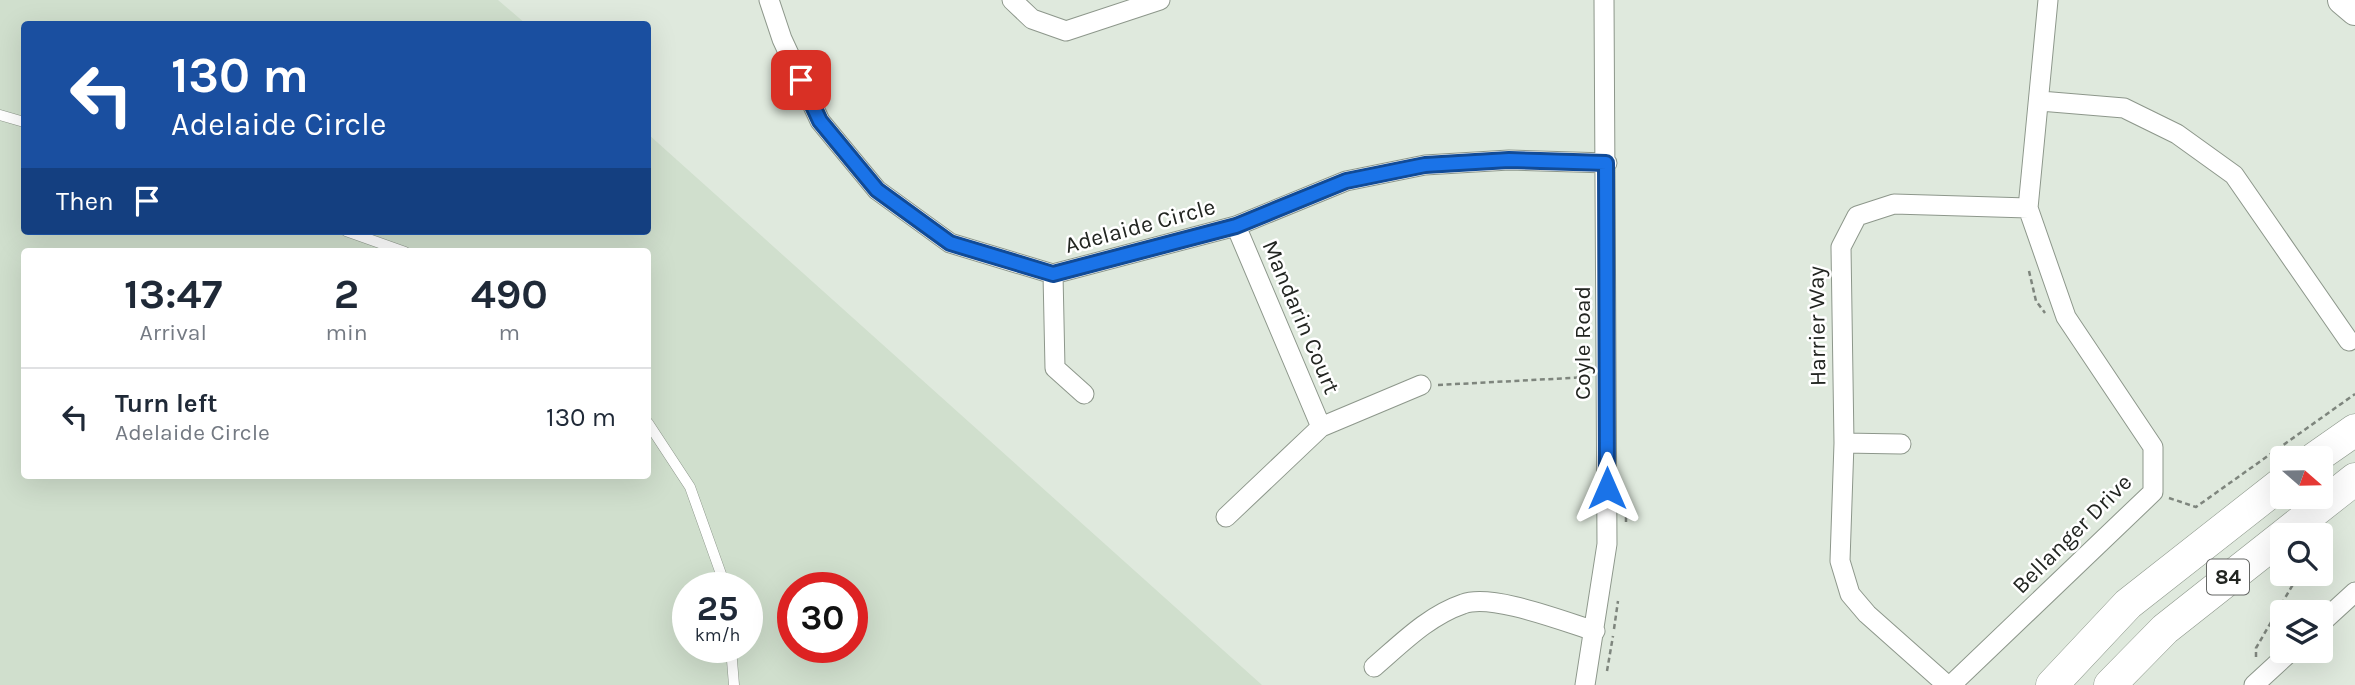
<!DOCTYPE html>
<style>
body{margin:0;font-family:Karla,sans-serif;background:#f2f2f3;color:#1f2937;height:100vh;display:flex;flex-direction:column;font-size:26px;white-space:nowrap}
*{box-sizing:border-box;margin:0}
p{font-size:23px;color:#747a83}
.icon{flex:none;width:38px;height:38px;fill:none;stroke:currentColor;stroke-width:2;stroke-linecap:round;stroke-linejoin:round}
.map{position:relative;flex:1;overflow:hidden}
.panel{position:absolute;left:21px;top:248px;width:630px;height:231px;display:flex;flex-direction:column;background:#fff;border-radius:7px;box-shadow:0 7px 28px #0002}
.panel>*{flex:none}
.hud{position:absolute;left:21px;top:21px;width:630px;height:214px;border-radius:7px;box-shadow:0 7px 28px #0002;background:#1a4fa0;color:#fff;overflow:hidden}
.needle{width:46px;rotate:110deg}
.buttons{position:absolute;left:2270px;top:446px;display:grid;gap:14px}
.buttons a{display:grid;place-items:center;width:63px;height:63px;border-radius:7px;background:#fff;box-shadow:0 7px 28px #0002;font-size:35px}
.speed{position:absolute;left:672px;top:572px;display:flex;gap:14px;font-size:35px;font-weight:700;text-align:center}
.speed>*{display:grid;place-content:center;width:91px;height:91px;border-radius:50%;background:#fff;box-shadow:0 7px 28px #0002;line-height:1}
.speed small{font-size:18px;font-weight:400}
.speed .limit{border:10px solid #d22;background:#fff;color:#111}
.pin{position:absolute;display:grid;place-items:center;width:60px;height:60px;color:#fff;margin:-30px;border-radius:14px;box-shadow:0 4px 10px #0006}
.me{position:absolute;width:77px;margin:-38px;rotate:0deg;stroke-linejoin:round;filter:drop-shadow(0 0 5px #0008)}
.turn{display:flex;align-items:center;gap:24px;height:147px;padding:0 35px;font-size:32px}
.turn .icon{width:91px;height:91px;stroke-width:2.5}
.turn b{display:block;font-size:49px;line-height:60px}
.then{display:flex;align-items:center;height:66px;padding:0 35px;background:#0003;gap:14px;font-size:26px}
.eta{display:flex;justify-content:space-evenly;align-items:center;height:119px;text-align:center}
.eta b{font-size:42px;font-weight:700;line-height:49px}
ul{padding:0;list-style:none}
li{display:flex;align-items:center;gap:21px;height:98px;padding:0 35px;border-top:2px solid #e0e1e3}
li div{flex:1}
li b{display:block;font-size:26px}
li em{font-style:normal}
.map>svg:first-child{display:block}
</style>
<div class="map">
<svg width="2355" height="685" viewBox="0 0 2355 685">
<rect width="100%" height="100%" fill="#dfe9dd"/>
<path fill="#d0dfcd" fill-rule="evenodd" d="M 0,0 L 498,0 L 526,24 L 24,24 L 24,231 L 648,231 L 648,134 L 1262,685 L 0,685 ZM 24,252 L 648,252 L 648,476 L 24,476 ZM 688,588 L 747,588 L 747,648 L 688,648 ZM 793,588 L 852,588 L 852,648 L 793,648 Z"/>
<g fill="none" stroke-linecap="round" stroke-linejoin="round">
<g stroke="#8d978b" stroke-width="11">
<path id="lane" d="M 0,115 L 24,122
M 346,231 L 405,252
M 648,423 L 690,487 L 726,588
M 731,648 L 734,685"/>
</g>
<g stroke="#8d978b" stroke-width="21">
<path id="street" d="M 769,0 L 782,39 L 820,121 L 877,190 L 950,243 L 1053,274 L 1236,226 L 1346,181 L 1425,165 L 1509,160 L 1607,163
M 1012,0 L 1032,19 L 1066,31 L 1160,0
M 2040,101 L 2124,108 L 2177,134 L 2234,175 L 2349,341
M 1236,226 L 1321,427
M 1053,274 L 1055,368 L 1084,394
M 1844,443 L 1901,444
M 1226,517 L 1321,427 L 1421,385
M 2320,624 L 2355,592
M 1374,667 C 1402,643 1428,616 1463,604 C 1492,593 1565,622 1595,631
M 1585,685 L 1607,544 L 1604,0
M 1947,685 L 1867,614 L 1850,594 L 1840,561 L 1844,443 L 1841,247 L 1857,216 L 1894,204 L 2028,208
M 1951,685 L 2153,492 L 2153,447 L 2066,317 L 2028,208 L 2048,0
M 2254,685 L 2291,651"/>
</g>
<g stroke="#8d978b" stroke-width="30">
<path id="secondary" d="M 2342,0 L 2355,11"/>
</g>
<g stroke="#8d978b" stroke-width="33">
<path id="primary" d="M 2315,458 L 2355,430
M 2052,685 L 2128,604 L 2282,483
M 2110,685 L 2165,629 L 2355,479"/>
</g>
<path stroke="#7e857d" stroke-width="2.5" stroke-dasharray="5 3.5" stroke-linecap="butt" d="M 2029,271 L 2036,301 L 2045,313
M 1438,385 L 1589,377
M 2169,498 L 2196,507 L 2355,394
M 1626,522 L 1626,504
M 1614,629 L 1618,601
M 2256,657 L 2256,648 L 2299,574
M 1607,671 L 1613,636"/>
<use href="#lane" stroke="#fff" stroke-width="10"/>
<use href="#street" stroke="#fff" stroke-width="19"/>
<use href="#secondary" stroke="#fff" stroke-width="28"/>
<use href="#primary" stroke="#fff" stroke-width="32"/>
</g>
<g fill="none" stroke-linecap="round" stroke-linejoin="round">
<g stroke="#114b97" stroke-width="18">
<path id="route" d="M 801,80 L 820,121 L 877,190 L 950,243 L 1053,274 L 1236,226 L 1346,181 L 1425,165 L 1509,160 L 1606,163 L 1607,488"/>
</g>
<use href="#route" stroke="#1a73e8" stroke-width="12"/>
</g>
<g text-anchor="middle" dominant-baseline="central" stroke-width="5" stroke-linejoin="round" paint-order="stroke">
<rect fill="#fff" stroke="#646664" stroke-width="2" x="2207" y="559.5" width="42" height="35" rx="5"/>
<g font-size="21" font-weight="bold" fill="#222521">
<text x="2228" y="577">84</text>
</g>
<g font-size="23" fill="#222521" stroke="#fff">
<text transform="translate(1140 226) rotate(-15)">Adelaide Circle</text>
<text transform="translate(1301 317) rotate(67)">Mandarin Court</text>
<text transform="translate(1817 326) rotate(-91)">Harrier Way</text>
<text transform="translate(1582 343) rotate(-90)">Coyle Road</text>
<text transform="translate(2072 534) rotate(-45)">Bellanger Drive</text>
</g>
</g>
</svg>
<div class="buttons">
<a><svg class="needle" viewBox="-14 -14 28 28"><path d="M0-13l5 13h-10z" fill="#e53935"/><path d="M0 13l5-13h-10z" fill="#747a83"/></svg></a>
<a><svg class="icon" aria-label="search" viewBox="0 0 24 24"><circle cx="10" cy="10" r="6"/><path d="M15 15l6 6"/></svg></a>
<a><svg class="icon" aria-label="layers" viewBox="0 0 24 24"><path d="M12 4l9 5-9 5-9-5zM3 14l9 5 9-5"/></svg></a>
</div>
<div class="speed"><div>25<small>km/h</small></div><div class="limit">30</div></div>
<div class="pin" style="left:801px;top:80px;background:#d93025"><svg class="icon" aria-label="arrive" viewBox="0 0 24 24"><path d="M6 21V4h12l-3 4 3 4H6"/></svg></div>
<svg class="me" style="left:1607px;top:488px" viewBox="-20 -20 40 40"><path d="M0-17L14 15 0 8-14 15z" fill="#1a73e8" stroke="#fff" stroke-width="4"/></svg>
<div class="hud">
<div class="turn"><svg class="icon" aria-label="left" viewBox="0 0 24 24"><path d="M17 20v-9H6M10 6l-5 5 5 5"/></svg><div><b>130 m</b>Adelaide Circle</div></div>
<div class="then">Then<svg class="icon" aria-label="arrive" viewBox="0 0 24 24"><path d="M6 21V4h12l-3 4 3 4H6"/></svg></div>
</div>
<section class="panel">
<div class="eta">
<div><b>13:47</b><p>Arrival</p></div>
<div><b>2</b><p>min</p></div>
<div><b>490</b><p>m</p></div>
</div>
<ul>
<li><svg class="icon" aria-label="left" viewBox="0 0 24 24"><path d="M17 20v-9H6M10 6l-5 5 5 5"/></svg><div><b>Turn left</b><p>Adelaide Circle</p></div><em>130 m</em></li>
</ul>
</section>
</div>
